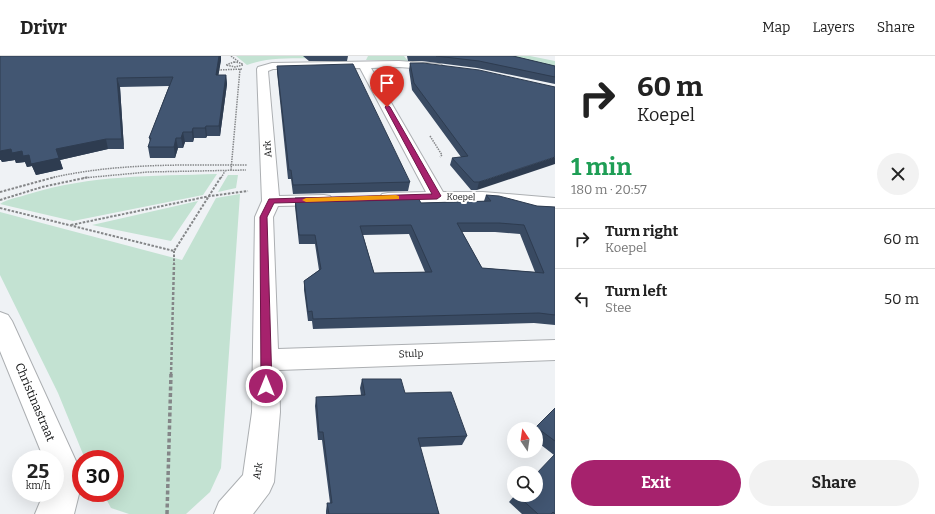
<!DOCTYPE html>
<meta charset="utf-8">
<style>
body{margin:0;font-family:Bitter,serif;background:#f2f2f2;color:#222;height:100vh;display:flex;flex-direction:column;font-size:15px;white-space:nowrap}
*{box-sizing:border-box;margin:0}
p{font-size:13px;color:#767676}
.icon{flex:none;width:22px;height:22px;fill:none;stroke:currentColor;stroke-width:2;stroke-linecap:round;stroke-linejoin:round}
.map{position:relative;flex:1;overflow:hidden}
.side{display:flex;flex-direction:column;background:#fff;width:380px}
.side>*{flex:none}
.guide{background:#fff;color:#222;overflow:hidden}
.needle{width:26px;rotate:347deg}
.tools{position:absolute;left:507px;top:366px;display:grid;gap:8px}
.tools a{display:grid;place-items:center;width:36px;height:36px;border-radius:50%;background:#fff;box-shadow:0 4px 16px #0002;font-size:20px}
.speed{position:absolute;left:12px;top:394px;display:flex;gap:8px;font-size:20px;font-weight:700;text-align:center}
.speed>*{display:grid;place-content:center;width:52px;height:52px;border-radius:50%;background:#fff;box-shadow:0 4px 16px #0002;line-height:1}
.speed small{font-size:10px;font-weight:400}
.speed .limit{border:6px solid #d22;background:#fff;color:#111}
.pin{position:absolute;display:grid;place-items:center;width:34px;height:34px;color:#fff;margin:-41px -17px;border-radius:50% 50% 50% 0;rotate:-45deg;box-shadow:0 0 4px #0007}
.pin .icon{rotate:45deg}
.me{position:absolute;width:44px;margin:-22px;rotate:0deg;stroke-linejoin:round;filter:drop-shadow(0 0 3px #0008)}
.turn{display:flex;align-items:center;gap:14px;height:84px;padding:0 16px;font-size:18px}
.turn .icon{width:52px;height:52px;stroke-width:2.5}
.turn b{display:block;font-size:28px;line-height:34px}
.round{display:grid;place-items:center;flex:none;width:42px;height:42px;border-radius:21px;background:#f2f2f2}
.summary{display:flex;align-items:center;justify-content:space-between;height:68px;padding:0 16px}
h1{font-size:24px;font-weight:700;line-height:30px;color:#1e9e55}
.cta{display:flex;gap:8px;margin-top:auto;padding:8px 16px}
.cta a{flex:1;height:46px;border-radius:24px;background:#a6226d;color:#fff;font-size:16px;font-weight:700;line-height:46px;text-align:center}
.cta a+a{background:#f2f2f2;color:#222}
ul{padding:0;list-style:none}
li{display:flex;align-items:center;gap:12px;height:60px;padding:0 16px;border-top:1px solid #e0e0e0}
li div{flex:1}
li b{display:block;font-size:15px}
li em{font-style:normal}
header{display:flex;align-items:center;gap:24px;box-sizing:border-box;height:56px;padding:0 20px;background:#fff;border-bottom:1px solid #e0e0e0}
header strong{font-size:19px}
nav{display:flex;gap:22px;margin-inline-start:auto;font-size:14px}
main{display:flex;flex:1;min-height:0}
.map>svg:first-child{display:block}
</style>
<header>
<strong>Drivr</strong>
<nav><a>Map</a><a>Layers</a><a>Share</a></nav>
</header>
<main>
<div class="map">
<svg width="555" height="458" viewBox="0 0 555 458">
<rect width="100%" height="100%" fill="#eff2f5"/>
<path fill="#c3e2d2" d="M 236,0 L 321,0 L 324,2 C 300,3 270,0 247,9 Z
M 368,0 L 404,0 L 408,5 L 366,4 Z
M 465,0 L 530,0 L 555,5 L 555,17 Z
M 217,118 L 203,139 L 73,165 L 0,148 C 7,143 20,141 29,138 C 90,119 153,120 217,118 Z
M 228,119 L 238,119 L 236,132 L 218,136 Z
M 240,138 L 221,412 L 210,436 L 186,458 L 129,458 L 111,452 L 103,437 L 115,437 L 115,403 L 85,403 L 58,337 L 0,219 L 0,156 L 182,204 L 216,142 Z
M 198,145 L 171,185 L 92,169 Z"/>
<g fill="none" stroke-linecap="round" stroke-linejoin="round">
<g stroke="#acafb2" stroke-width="2">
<path id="minor" d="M 399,5 L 440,8 L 445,11 L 440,14 L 399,11 L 371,12 L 443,136 L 483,136 L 555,142 L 555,152 L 483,146 L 388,147 L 382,146 L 379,142 L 382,138 L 388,137 L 426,136 L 360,12 L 273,13 L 268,15 L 279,140 L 324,139 L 330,140 L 333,144 L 330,148 L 324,149 L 278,150 L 273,161 L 278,293 L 555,284 L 555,304 L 279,314 L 280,356 L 274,426 L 269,437 L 253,458 L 214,458 L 219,446 L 243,419 L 252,356 L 255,161 L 262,145 L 257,13 L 258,11 L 272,7 Z
M 0,256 L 8,259 L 12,265 L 81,416 L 81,430 L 74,458 L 35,458 L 40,446 L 46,441 L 47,437 L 55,437 L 55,403 L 44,403 L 0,295 Z"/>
</g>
<path stroke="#848688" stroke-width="1.5" stroke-dasharray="1.5 1" stroke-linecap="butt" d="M 231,0 L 239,6
M 234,6 L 241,7 L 243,9 L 235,11 L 226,9 Z
M 218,14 L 243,13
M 430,80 L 442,99 L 440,101
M 231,114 L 240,13
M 51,122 C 115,107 181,109 247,109
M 83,122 L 148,116 L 246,114
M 221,122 L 225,115"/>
<path stroke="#848688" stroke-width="2" stroke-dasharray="2.5 1.5" stroke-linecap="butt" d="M 0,136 L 55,121
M 0,144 L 42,131 L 89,121
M 0,152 L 174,195 L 221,121
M 71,169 L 210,140 L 248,135
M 174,209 L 174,195"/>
<path stroke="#848688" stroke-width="2.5" stroke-dasharray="3 2" stroke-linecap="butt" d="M 171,319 L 174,208"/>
<path stroke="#848688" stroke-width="3.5" stroke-dasharray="4 2.5" stroke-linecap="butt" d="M 167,458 L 171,318"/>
<use href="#minor" fill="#fff" fill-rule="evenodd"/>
</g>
<path fill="#394a62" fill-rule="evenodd" d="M 0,0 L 221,0 L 221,4 L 218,19 L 226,19 L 227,28 L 220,80 L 207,80 L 206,82 L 194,82 L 193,86 L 185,86 L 183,92 L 178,92 L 175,102 L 150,102 L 148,91 L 150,86 L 149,82 L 169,30 L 120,31 L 124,93 L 108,93 L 60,104 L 63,113 L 36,119 L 32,110 L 27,111 L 25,106 L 16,107 L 15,104 L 2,106 L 1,104 Z
M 303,0 L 348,0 L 347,5 L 309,5 Z
M 407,0 L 513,0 L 555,10 L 555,28 L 477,12 L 422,5 L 408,5 Z
M 410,7 L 555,31 L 477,134 L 471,134 L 450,109 L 452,102 L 461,101 L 412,34 L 409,14 Z
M 277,10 L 410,126 L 408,135 L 293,138 L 291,123 L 288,123 L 277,16 Z
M 486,139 L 537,150 L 555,151 L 555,269 L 534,267 L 313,273 L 312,265 L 308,265 L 304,234 L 304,225 L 319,214 L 315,188 L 299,188 L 295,151 L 295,142 L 421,147 L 484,145 ZM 462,176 L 495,176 L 520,178 L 535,216 L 482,212 ZM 409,178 L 425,216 L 374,217 L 363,179 Z
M 362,323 L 405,337 L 467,380 L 462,389 L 420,391 L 439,458 L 326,458 L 326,455 L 327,447 L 330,447 L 322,384 L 318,384 L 315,350 L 316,341 L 361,339 L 360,332 Z
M 555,352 L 555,458 L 522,458 L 509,446 L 515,439 L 536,439 L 554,399 L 536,385 L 536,373 L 535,373 Z"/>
<path fill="#2e3c50" d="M 219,0 L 221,0 L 221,4 L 217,28 L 216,19 Z
M 226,19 L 227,28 L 220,80 L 219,70 Z
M 117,22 L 120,31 L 124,93 L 122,83 Z
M 206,70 L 207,80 L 206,82 L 205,72 Z
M 193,72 L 194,82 L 193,86 L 192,76 Z
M 183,76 L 185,86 L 183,92 L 181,82 Z
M 176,82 L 178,92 L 175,102 L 174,91 Z
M 106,83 L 108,93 L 60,104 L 63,113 L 36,119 L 32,110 L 27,111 L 25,106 L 16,107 L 15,104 L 2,106 L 1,104 L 0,104 L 0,95 L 11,93 L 22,95 L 56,93 Z
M 555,101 L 555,108 L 477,134 L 479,126 Z"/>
<path fill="#425672" stroke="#2e3c50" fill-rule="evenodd" d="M 0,0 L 219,0 L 216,19 L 226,19 L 219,70 L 206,70 L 205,72 L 193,72 L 192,76 L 183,76 L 181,82 L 176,82 L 174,91 L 148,91 L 151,82 L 149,82 L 173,21 L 117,22 L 122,83 L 106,83 L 56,93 L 59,102 L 31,108 L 29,99 L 23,100 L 22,95 L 12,97 L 11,93 L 0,95 Z
M 436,0 L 513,0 L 555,10 L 555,21 L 479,5 Z
M 410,7 L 423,7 L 479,14 L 555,31 L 555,101 L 479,126 L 474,126 L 452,102 L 468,100 L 414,27 Z
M 353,8 L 410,126 L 293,129 L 291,114 L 289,114 L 277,10 Z
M 486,139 L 499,140 L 537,150 L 555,151 L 555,259 L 539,257 L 313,263 L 312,255 L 308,256 L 304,225 L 321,213 L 315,179 L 299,179 L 295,142 L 417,140 L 421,147 L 491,145 ZM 457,167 L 499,167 L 524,169 L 544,217 L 482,212 ZM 411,169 L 432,216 L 374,217 L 360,170 Z
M 362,323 L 401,323 L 405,337 L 451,336 L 467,380 L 418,382 L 439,458 L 329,458 L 327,447 L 332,447 L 323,376 L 319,376 L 316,341 L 365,339 Z
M 555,352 L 555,385 L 536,371 Z
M 555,398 L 555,458 L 553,456 L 551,458 L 538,458 L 517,439 L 536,439 L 536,418 Z"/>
<path fill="#a6226d" stroke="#6c1647" d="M 387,49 L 390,51 L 441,140 L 437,143 L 274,147 L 267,161 L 272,330 L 270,333 L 266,335 L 262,333 L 261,330 L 260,161 L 269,143 L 432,138 L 385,51 Z"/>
<path fill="#f59e0b" d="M 396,139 L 399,140 L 399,143 L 306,146 L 302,144 L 306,142 Z"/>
<g text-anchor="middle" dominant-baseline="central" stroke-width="4" stroke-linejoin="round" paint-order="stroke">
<g font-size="9" fill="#141516" stroke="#fff">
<text transform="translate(461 141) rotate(1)">Koepel</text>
</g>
<g font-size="10" fill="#141516" stroke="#fff">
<text transform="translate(268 93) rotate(-94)">Ark</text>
<text transform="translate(411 298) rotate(-2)">Stulp</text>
<text transform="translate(258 415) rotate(-80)">Ark</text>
</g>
<g font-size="12" fill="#141516" stroke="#fff">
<text transform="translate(35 346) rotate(67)">Christinastraat</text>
</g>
</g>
</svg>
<div class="tools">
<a><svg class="needle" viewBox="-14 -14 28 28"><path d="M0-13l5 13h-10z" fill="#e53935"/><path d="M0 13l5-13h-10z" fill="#767676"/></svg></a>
<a><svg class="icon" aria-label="search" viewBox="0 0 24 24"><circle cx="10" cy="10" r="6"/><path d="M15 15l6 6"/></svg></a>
</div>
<div class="speed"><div>25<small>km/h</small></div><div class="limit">30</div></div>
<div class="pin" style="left:387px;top:51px;background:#d93025"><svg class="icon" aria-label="arrive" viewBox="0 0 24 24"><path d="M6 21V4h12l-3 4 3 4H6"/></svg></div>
<svg class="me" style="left:266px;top:330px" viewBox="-20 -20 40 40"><circle r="17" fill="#a6226d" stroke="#fff" stroke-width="3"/><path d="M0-11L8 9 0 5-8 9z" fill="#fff"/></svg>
</div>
<section class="side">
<div class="guide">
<div class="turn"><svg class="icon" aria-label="right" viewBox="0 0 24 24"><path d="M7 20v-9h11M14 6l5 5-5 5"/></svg><div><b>60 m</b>Koepel</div></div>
</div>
<div class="summary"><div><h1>1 min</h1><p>180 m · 20:57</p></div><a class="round"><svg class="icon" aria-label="close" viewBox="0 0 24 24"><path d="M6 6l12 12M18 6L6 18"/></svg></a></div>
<ul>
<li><svg class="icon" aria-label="right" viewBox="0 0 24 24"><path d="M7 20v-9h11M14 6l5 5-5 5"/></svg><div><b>Turn right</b><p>Koepel</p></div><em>60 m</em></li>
<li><svg class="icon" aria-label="left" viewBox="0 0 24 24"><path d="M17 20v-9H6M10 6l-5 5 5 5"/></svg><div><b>Turn left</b><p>Stee</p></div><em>50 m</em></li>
</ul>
<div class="cta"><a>Exit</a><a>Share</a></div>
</section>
</main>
